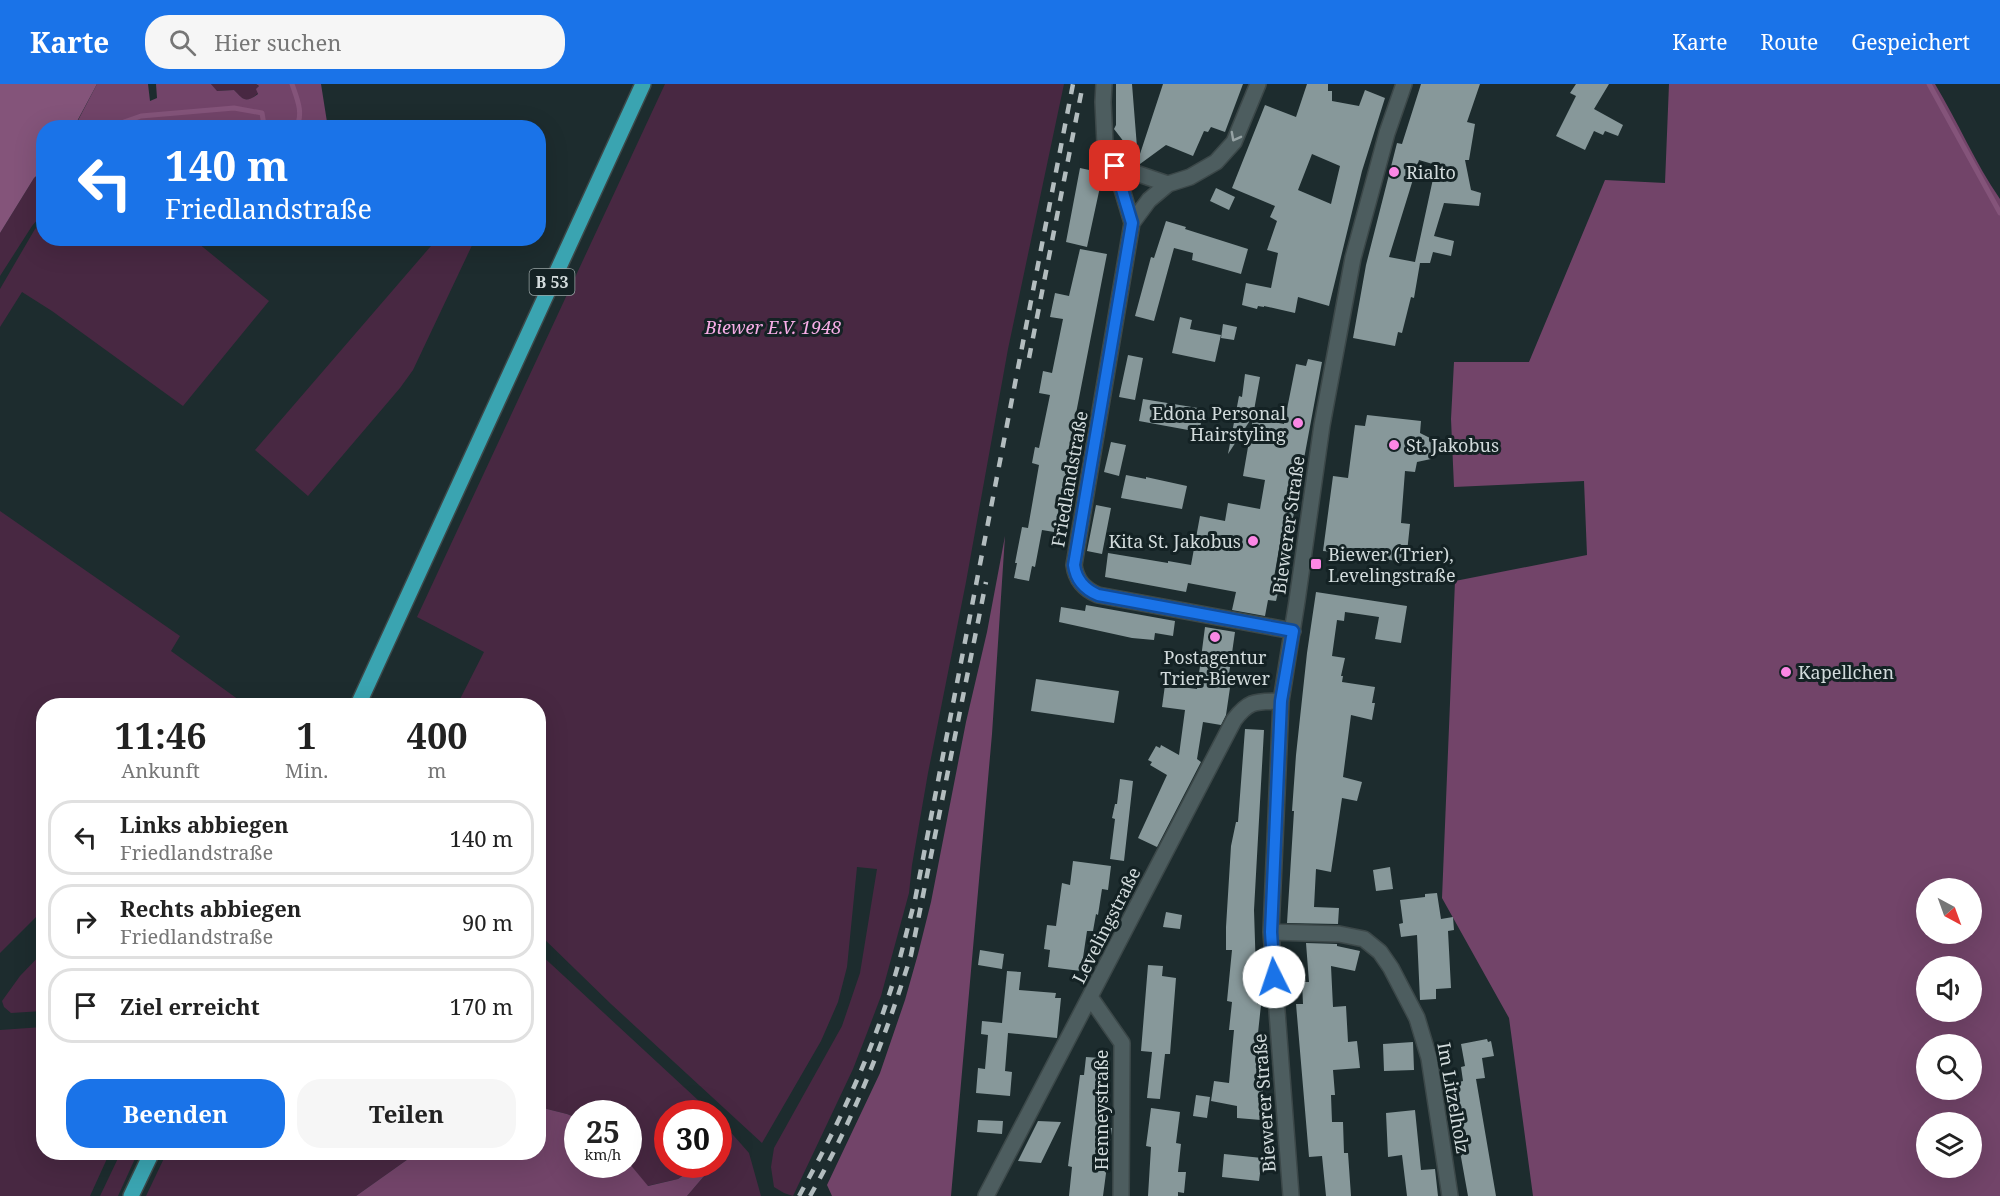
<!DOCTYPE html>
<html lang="de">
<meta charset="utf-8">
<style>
body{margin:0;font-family:"Noto Serif",serif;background:#f6f6f6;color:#222;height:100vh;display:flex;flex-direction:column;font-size:22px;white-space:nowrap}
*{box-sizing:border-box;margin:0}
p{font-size:20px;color:#767676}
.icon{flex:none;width:33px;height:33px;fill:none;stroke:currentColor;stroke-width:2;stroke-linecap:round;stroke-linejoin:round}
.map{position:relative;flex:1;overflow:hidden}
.sheet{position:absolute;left:36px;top:614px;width:510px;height:462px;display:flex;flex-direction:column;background:#fff;border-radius:24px;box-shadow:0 6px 24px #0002}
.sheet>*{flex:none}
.guide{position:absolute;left:36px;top:36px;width:510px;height:126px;border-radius:24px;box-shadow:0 6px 24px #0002;background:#1a73e8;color:#fff;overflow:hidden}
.needle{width:39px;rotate:139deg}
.controls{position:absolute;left:1916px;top:794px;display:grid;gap:12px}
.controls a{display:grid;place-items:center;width:66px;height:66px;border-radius:50%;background:#fff;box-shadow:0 6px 24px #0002;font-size:30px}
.speed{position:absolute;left:564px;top:1016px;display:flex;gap:12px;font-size:30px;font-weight:700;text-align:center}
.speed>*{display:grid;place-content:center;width:78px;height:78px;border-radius:50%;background:#fff;box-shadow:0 6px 24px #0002;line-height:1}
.speed small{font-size:15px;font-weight:400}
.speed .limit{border:9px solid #d22;background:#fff;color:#111}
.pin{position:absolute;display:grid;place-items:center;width:51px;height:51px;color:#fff;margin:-26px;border-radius:12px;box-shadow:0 3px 9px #0006}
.me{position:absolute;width:66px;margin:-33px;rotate:356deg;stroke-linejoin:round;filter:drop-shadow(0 0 4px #0008)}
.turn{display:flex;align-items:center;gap:21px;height:126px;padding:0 30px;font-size:27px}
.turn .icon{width:78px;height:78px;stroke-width:2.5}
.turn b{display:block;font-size:42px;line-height:51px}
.eta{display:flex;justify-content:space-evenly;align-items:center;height:102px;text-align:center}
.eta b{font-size:36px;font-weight:700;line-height:42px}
.primary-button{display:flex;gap:12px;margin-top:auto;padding:12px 30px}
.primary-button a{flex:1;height:69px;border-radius:24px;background:#1a73e8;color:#fff;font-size:24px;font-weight:700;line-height:69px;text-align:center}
.primary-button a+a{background:#f6f6f6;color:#222}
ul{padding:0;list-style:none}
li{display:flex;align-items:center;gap:18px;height:75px;margin:0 12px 9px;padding:0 18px;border:3px solid #e0e0e0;border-radius:24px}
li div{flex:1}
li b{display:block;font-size:22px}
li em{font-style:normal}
header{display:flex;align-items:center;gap:36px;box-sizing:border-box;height:84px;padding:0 30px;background:#1a73e8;color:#fff}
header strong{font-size:28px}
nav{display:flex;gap:33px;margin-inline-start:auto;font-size:21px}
.search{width:420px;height:54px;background:#f6f6f6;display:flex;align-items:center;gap:15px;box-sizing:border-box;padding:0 21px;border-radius:24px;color:#767676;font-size:22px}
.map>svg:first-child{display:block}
</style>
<header>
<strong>Karte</strong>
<div class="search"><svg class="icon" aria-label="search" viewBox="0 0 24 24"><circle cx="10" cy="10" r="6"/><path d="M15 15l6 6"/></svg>Hier suchen</div>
<nav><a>Karte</a><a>Route</a><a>Gespeichert</a></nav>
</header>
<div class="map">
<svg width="2000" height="1112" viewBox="0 0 2000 1112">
<rect width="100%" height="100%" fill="#1d2c2e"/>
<path fill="#482842" d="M 211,0 L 256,0 L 259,3 L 257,7 L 258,9 C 247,21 242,15 234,6 L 216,7 Z
M 665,0 L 1064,0 L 1008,265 L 966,498 L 928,689 L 912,781 L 909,809 L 881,912 L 867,949 L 853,985 L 793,1112 L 784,1109 L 774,1103 L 771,1083 L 774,1064 L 842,942 L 860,889 L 877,785 L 857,783 L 847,883 L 838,918 L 821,957 L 762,1059 L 611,920 L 539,850 L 538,621 L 457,621 L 484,568 L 417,533 Z
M 43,86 L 43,129 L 32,142 L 0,192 L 0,149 L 34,94 Z
M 43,138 L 44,154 L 193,155 L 269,217 L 183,322 L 52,227 L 22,208 L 0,243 L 0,205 L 35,145 Z
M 437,155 L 475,155 L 413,286 L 400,304 L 308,412 L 255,366 Z
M 0,427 L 180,552 L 171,567 L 246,621 L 44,621 L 43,826 L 0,869 Z
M 43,868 L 43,927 L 11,929 L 4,923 L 2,917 L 20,892 Z
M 538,868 L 712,1029 L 668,1029 L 668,1080 L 700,1080 L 678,1095 L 647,1102 L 629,1079 L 628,1029 L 578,1029 L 577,1034 L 567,1030 L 539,1023 Z
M 43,943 L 44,1068 L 110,1068 L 90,1112 L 0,1112 L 0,946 Z
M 719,1035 L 749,1069 L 761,1112 L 687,1112 L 711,1084 L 708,1080 L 718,1080 Z
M 121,1068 L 138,1068 L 118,1112 L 100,1112 Z
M 167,1068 L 418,1068 L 356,1112 L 146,1112 Z"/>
<path fill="#724469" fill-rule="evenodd" d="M 97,0 L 148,0 L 150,17 L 157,14 L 156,0 L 211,0 L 217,7 L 234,6 C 243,15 245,20 258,10 L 256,5 L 259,2 L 256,0 L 321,0 L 327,38 L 325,44 L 74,44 Z
M 1669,0 L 1935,0 C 1958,38 1975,79 2000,115 L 2000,1112 L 1533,1112 L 1509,934 L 1442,814 L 1455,497 L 1587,471 L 1584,397 L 1454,403 L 1451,335 L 1454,278 L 1529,278 L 1605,96 L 1665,99 ZM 1926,804 L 1971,804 L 1971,849 L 1926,849 ZM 1926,882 L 1971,882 L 1971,927 L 1926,927 ZM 1926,960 L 1971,960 L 1971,1005 L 1926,1005 ZM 1926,1038 L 1971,1038 L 1971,1083 L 1926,1083 Z
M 1005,452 L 992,650 L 951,1112 L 832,1112 L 827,1101 L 880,989 L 905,916 L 918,870 L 931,818 L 966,638 L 987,548 Z
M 539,1023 L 567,1030 L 577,1034 L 578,1080 L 629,1079 L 648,1102 L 678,1095 L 700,1080 L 708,1080 L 711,1084 L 687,1112 L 356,1112 L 418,1068 L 538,1068 Z"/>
<path fill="#84547a" d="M 0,0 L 97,0 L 74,43 L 44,44 L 43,86 L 34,94 L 0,149 Z"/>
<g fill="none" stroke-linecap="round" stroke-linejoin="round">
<path stroke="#84547a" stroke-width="5" d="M 292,0 C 297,15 304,29 296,44
M 1929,0 L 2000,129
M 113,44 L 121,39 L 141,32 L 234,24 L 262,29 L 264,41 L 268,44"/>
</g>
<path fill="#87989a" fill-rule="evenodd" d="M 1116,0 L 1132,0 L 1138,76 L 1163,0 L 1243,0 L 1225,48 L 1211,43 L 1208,48 L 1204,47 L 1193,72 L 1166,61 L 1140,80 L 1137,79 L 1138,76 L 1114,45 L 1116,41 Z
M 1307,0 L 1328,0 L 1328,7 L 1332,7 L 1332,17 L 1359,22 L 1365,6 L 1385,14 L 1362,87 L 1329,222 L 1298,213 L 1295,229 L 1264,222 L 1264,223 L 1258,222 L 1257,225 L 1242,221 L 1246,199 L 1271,204 L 1278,169 L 1267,166 L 1277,137 L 1270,133 L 1275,122 L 1232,104 L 1265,21 L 1296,33 ZM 1312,70 L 1340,82 L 1331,120 L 1298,106 Z
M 1421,0 L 1480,0 L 1467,38 L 1475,40 L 1469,76 L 1465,76 L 1471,106 L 1481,109 L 1479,122 L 1444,119 L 1434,152 L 1454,157 L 1451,172 L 1433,168 L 1430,179 L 1420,179 L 1414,214 L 1411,213 L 1402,249 L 1398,248 L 1395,262 L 1353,254 L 1366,181 L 1397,59 L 1402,60 ZM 1419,76 L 1436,81 L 1415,178 L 1389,173 Z
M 1576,0 L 1609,0 L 1594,25 L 1623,41 L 1618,52 L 1605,47 L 1603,51 L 1594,47 L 1585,66 L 1556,52 L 1576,12 L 1570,9 Z
M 1080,84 L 1103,89 L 1087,163 L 1066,158 Z
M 1216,104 L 1235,113 L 1229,126 L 1210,117 Z
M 1166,137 L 1186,143 L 1185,145 L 1248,165 L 1241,190 L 1192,176 L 1193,169 L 1174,164 L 1154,237 L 1135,232 L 1151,173 L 1154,174 Z
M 1080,165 L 1107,170 L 1065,386 L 1067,386 L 1054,448 L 1042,446 L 1035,483 L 1032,482 L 1029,497 L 1014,494 L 1017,479 L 1015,479 L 1022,443 L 1028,444 L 1039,381 L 1032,379 L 1035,363 L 1039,364 L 1050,311 L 1039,309 L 1043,287 L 1052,289 L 1063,235 L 1050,233 L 1055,209 L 1069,212 Z
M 1180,233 L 1192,236 L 1190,245 L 1221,251 L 1215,278 L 1172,269 Z
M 1223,240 L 1237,243 L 1234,256 L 1221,254 Z
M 1128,271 L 1143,274 L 1135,316 L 1119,313 Z
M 1308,275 L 1322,278 L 1290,450 L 1282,448 L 1273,499 L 1280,500 L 1276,517 L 1268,516 L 1265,532 L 1232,526 L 1236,508 L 1188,499 L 1186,508 L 1105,493 L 1108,469 L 1168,479 L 1168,477 L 1191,481 L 1200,432 L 1225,437 L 1228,419 L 1260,425 L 1265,396 L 1243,392 L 1253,334 L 1284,340 L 1296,280 L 1306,282 Z
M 1245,290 L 1260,293 L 1253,332 L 1228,370 L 1239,312 L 1242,313 Z
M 1143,315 L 1204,325 L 1199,348 L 1139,337 Z
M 1367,331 L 1421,337 L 1420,349 L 1434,356 L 1437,363 L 1436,370 L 1431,375 L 1417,378 L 1415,388 L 1405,387 L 1401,439 L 1410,440 L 1406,478 L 1373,474 L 1374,466 L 1344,464 L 1344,469 L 1323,467 L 1333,392 L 1348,394 L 1355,341 L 1365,342 Z
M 1111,358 L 1126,361 L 1119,392 L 1104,388 Z
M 1126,391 L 1146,395 L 1146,393 L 1187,402 L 1182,425 L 1121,414 Z
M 1096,421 L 1111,424 L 1102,470 L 1087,467 Z
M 1316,508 L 1407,522 L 1401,559 L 1375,555 L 1379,533 L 1345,528 L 1344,537 L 1337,536 L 1332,572 L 1345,574 L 1341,592 L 1343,592 L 1342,598 L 1375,603 L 1372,619 L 1375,619 L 1372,636 L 1351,631 L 1343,693 L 1362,698 L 1357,717 L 1342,714 L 1331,788 L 1316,785 L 1314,823 L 1339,824 L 1338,840 L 1287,839 L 1294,727 L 1292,727 L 1296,671 L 1307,569 Z
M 1086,521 L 1175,537 L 1173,552 L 1155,549 L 1154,556 L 1132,554 L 1059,538 L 1061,523 L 1085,527 Z
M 1205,543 L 1235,548 L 1228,597 L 1231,597 L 1226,631 L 1221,641 L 1203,638 L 1197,675 L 1201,678 L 1157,763 L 1138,754 L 1167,691 L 1150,681 L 1152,678 L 1148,676 L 1156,662 L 1160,664 L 1161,661 L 1179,671 L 1185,626 L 1162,623 L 1165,601 L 1197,605 Z
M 1036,595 L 1119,607 L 1114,639 L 1031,627 Z
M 1245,645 L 1264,646 L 1254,826 L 1257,920 L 1261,921 L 1258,949 L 1263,950 L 1258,1003 L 1263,1003 L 1261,1036 L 1237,1034 L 1237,1022 L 1211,1017 L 1214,997 L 1229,999 L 1234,946 L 1229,946 L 1232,918 L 1227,917 L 1232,866 L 1226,866 L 1226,843 L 1231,762 L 1236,738 L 1238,738 Z
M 1120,695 L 1133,697 L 1124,777 L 1110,775 L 1115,735 L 1112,734 L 1115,720 L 1117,720 Z
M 1073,777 L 1111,782 L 1108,806 L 1102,805 L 1098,831 L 1096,830 L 1093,847 L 1087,847 L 1081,887 L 1048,883 L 1050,866 L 1044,865 L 1047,841 L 1056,842 L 1062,799 L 1070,801 Z
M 1390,783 L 1393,805 L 1376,807 L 1373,786 Z
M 1437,809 L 1441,835 L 1453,833 L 1454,846 L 1448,847 L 1451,904 L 1436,905 L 1436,915 L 1420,916 L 1417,851 L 1401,853 L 1399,840 L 1403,839 L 1400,816 L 1425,813 L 1425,810 Z
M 1166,828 L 1182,831 L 1180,845 L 1163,843 Z
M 1306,859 L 1337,860 L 1337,862 L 1360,867 L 1355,887 L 1331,882 L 1333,923 L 1346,922 L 1348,958 L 1357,957 L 1360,984 L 1333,986 L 1335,1011 L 1331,1011 L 1332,1038 L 1343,1038 L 1344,1069 L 1348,1069 L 1351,1112 L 1326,1112 L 1322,1072 L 1309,1073 L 1296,920 L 1303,920 L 1302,898 L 1309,898 Z
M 980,866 L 1004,870 L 1002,885 L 978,881 Z
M 1148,881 L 1163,882 L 1162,892 L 1176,894 L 1170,970 L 1165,970 L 1160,1015 L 1147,1014 L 1152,968 L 1141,967 Z
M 1007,887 L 1021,888 L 1019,906 L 1056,909 L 1055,914 L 1061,914 L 1057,954 L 1008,949 L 1005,987 L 1012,988 L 1010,1012 L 976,1009 L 978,984 L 985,985 L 988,951 L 981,950 L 982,937 L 1002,939 Z
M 1487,955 L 1488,958 L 1491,957 L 1494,972 L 1482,974 L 1485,994 L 1476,995 L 1496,1112 L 1468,1112 L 1448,1001 L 1463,997 L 1461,983 L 1465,982 L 1461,960 Z
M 1413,958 L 1414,986 L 1384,987 L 1383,960 Z
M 1086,973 L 1101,974 L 1099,996 L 1104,996 L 1100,1043 L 1112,1044 L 1103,1112 L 1069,1112 L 1072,1083 L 1068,1082 L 1080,991 L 1084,991 Z
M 1196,1011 L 1210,1013 L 1207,1034 L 1193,1032 Z
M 1151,1024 L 1180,1028 L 1176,1059 L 1181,1060 L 1178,1088 L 1186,1088 L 1184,1109 L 1178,1108 L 1178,1112 L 1148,1112 L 1151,1063 L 1146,1062 Z
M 1415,1026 L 1421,1086 L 1435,1085 L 1438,1112 L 1407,1112 L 1402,1071 L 1388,1073 L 1386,1029 Z
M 978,1036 L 1003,1037 L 1002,1050 L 977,1048 Z
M 1038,1037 L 1061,1038 L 1041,1079 L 1018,1077 Z
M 1224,1070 L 1262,1074 L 1259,1097 L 1222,1093 Z"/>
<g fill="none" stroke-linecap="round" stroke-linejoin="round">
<g stroke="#3c4849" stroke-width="18">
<path id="minor" d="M 1104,0 L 1103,18 L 1105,60 L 1115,82 L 1132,139 L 1074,481 C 1076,496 1084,505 1098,511 L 1293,547
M 1115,82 L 1168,100
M 1132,139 L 1149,116 L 1168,100 L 1190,93 L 1216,78 L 1234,58 L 1258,0
M 1271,848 L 1339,850 L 1364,855 L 1380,868 L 1391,884 L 1417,934 L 1429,974 L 1450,1112
M 1090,913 L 1122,959 L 1121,1112
M 986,1112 L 1234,636 C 1250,615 1257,618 1281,617
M 1291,1112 L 1271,848 L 1281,617 L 1297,517 L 1322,341 L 1353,174 L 1387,49 L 1404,0"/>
</g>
<g stroke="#3c4849" stroke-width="18">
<path id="primary" d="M 358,621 L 643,0
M 131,1112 L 152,1068"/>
</g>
<use href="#minor" stroke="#4d5d5f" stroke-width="15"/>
<use href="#primary" stroke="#3aa4b1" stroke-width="15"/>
<path stroke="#b3bdbf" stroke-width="4.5" stroke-dasharray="10 10" stroke-linecap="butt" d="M 1029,274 L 1083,0
M 799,1112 C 834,1049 866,983 888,914 C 899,882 906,849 915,816 L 1073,0
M 810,1112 C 854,1035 885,955 911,871 L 986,498"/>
</g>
<defs><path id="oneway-chevron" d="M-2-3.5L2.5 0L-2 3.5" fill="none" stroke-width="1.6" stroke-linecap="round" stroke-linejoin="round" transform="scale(1.5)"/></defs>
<use stroke="#96a2a4" href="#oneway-chevron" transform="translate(1235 53) rotate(118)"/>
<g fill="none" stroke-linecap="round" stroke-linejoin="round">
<g stroke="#114b97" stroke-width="15">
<path id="route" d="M 1115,82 L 1132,139 L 1074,481 C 1076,496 1084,505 1098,511 L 1293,547 L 1281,617 L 1271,848 L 1274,893"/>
</g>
<use href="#route" stroke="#1a73e8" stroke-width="10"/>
</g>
<g fill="#fb87e5" stroke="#142224" stroke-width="2">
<circle cx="1394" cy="88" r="6"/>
<circle cx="1298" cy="339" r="6"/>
<circle cx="1394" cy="361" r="6"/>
<circle cx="1253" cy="457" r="6"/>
<rect x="1310" y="474" width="12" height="12" rx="3"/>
<circle cx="1215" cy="553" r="6"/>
<circle cx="1786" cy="588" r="6"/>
</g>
<g text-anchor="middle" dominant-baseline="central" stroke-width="6" stroke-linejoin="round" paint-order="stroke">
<rect fill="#142224" stroke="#99a4a5" stroke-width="1.5" x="529.5" y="185" width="45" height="26" rx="4.5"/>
<g font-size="16" font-weight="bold" fill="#d2dbdc">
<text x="552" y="198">B 53</text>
</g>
<g font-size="18" fill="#d2dbdc" stroke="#142224" text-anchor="start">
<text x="1406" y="88">Rialto</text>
<text x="1286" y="329" text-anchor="end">Edona Personal<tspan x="1286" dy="21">Hairstyling</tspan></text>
<text x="1406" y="361">St. Jakobus</text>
<text x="1241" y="457" text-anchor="end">Kita St. Jakobus</text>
<text x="1328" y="470">Biewer (Trier),<tspan x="1328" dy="21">Levelingstraße</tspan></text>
<text x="1215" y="573" text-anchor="middle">Postagentur<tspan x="1215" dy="21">Trier-Biewer</tspan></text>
<text x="1798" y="588">Kapellchen</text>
</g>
<g font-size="18" font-style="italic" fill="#f6ade6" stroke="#142224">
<text x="773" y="243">Biewer E.V. 1948</text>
</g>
<g font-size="18" fill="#d2dbdc" stroke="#142224">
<text transform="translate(1069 395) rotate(-80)">Friedlandstraße</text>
<text transform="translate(1288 441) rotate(-82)">Biewerer Straße</text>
<text transform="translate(1106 841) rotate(-63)">Levelingstraße</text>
<text transform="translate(1454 1014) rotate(80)">Im Litzelholz</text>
<text transform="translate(1264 1019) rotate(-94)">Biewerer Straße</text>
<text transform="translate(1101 1026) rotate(-90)">Henneystraße</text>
</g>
</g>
</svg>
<div class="controls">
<a><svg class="needle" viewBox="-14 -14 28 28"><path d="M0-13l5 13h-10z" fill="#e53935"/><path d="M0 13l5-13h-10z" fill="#767676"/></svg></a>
<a><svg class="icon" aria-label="sound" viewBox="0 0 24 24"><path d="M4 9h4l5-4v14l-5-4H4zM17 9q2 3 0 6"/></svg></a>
<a><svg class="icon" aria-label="search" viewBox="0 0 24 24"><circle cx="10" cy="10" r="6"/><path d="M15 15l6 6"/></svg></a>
<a><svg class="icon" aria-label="layers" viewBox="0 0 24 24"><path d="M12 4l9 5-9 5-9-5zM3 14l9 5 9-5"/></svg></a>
</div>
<div class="speed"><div>25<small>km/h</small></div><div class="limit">30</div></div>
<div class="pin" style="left:1115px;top:82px;background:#d93025"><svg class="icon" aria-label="arrive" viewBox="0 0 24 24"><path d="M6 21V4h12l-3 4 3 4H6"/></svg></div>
<svg class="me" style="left:1274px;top:893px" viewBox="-20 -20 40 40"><circle r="19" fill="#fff"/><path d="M0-13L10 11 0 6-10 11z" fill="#1a73e8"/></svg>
<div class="guide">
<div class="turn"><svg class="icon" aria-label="left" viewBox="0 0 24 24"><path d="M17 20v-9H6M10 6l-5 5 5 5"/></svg><div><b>140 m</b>Friedlandstraße</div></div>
</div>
<section class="sheet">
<div class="eta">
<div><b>11:46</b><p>Ankunft</p></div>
<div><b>1</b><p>Min.</p></div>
<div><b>400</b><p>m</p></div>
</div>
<ul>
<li><svg class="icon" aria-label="left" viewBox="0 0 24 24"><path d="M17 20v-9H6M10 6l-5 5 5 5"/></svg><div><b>Links abbiegen</b><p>Friedlandstraße</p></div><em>140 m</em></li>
<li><svg class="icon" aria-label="right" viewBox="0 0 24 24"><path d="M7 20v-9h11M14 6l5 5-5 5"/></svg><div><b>Rechts abbiegen</b><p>Friedlandstraße</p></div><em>90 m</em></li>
<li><svg class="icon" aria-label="arrive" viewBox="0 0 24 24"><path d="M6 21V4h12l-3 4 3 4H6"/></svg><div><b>Ziel erreicht</b></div><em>170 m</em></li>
</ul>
<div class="primary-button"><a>Beenden</a><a>Teilen</a></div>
</section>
</div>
